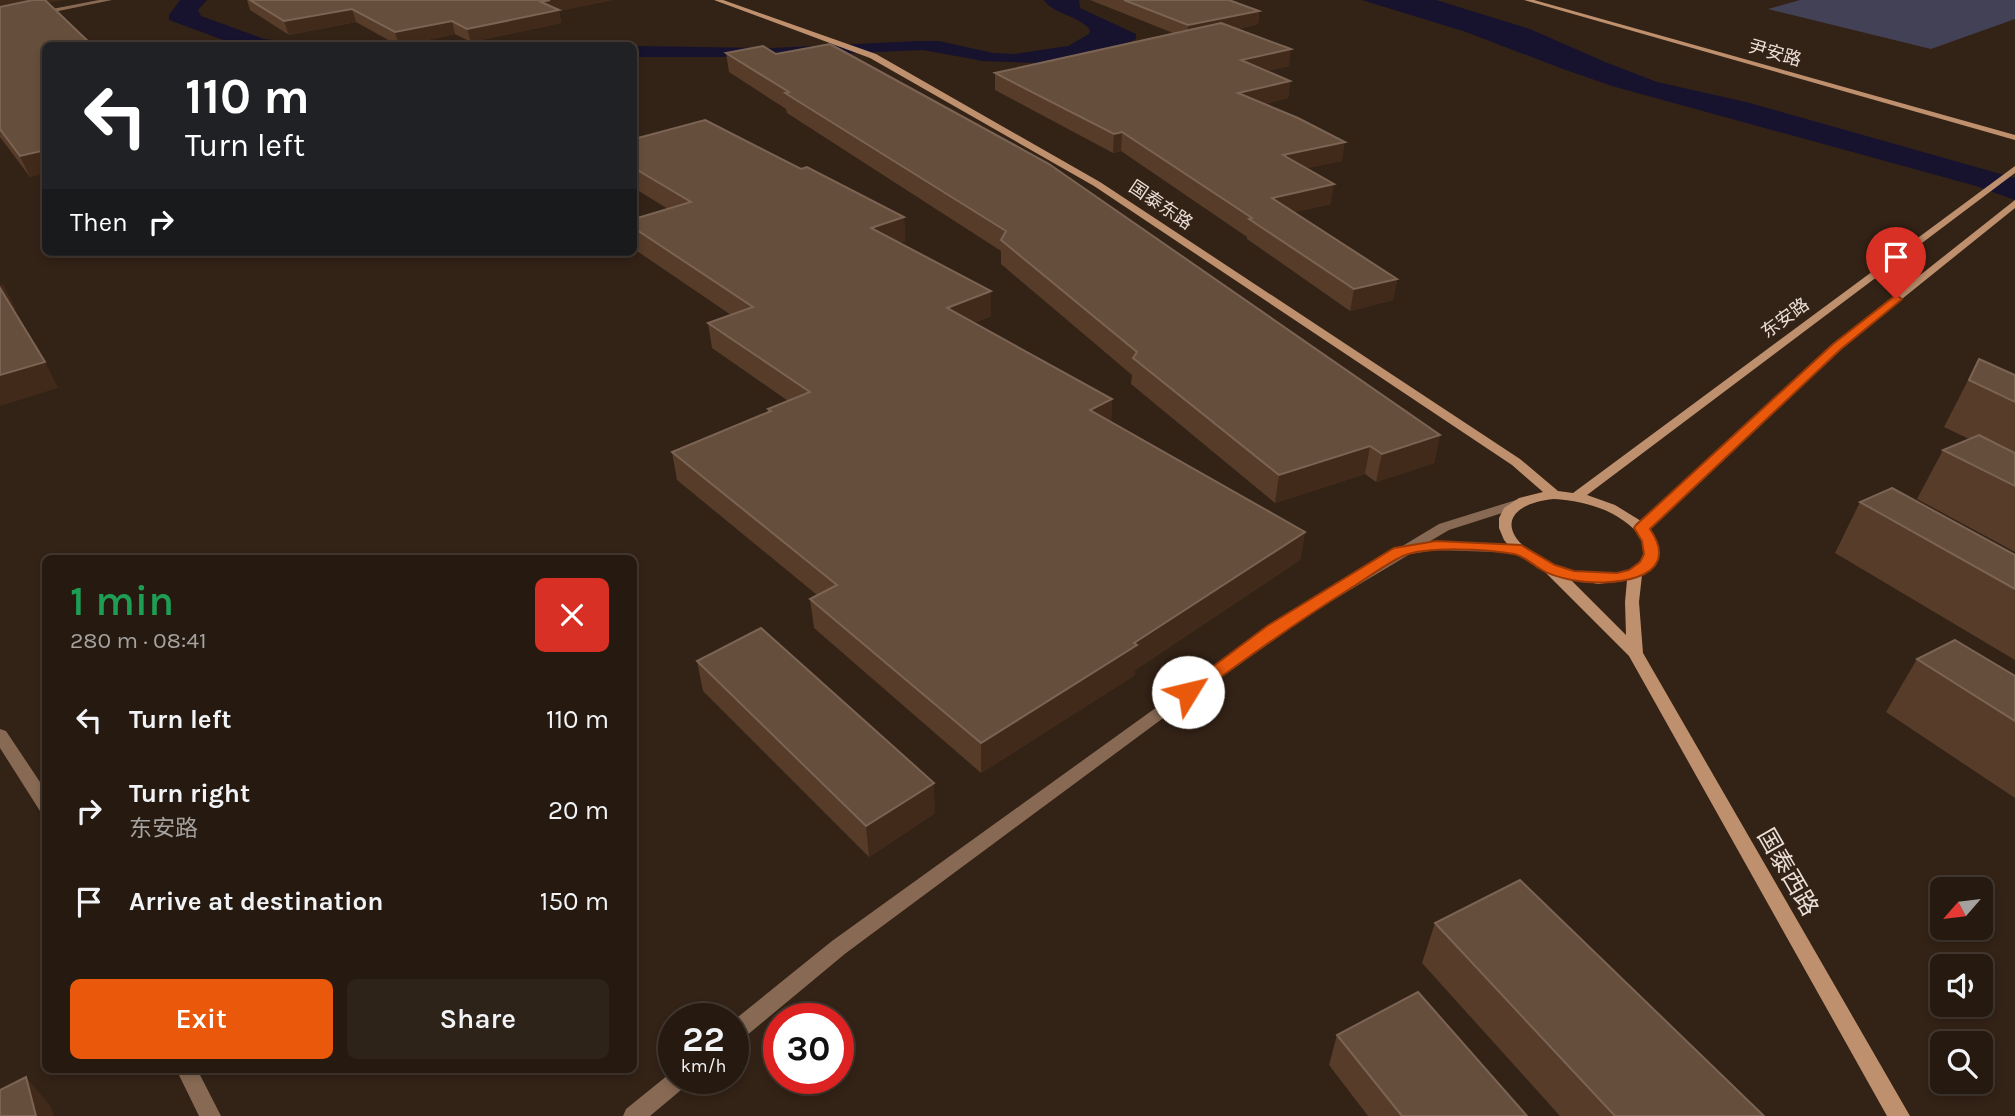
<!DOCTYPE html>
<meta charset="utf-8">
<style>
body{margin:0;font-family:Karla,"Noto Sans SC",sans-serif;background:#2e2319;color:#f1f3f6;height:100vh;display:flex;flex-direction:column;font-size:26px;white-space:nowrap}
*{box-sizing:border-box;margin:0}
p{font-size:23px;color:#a4a19f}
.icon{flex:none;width:38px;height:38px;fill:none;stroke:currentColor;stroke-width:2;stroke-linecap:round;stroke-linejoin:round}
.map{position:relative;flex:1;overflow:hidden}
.drawer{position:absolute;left:42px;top:555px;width:595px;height:518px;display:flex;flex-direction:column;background:#261a10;border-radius:10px;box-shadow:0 4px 10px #0003,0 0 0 2px #423830}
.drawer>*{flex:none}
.guide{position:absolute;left:42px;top:42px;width:595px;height:214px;border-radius:10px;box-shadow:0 4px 10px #0003,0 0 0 2px #423830;background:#202124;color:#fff;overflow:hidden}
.needle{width:46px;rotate:242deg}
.controls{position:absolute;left:1930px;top:877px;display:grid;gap:14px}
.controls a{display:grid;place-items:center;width:63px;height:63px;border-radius:10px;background:#261a10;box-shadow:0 4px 10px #0003,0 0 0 2px #423830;font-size:35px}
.speed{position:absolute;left:658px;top:1003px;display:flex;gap:14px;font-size:35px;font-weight:700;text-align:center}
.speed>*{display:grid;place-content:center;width:91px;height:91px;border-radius:50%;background:#261a10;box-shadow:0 4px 10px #0003,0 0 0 2px #423830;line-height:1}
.speed small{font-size:18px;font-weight:400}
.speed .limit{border:10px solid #d22;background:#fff;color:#111}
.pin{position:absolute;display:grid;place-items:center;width:60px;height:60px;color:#fff;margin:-72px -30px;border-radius:50% 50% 50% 0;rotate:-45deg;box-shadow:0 0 7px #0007}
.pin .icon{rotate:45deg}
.me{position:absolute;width:77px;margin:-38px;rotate:54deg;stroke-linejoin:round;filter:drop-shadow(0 0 5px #0008)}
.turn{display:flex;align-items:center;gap:24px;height:147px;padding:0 28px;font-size:32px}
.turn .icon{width:91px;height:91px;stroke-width:2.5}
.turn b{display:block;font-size:49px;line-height:60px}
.then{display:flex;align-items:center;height:66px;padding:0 28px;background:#0003;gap:14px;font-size:26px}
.round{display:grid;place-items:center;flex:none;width:74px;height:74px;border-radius:10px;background:#2e2319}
.summary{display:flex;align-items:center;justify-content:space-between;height:119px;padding:0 28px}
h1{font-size:42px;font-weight:600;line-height:52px;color:#1e9e55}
.action{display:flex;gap:14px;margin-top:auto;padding:14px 28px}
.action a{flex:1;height:80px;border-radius:10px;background:#ea580c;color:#fff;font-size:28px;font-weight:600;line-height:80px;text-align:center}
.action a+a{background:#2e2319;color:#f1f3f6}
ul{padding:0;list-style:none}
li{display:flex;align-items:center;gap:21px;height:91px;padding:0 28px}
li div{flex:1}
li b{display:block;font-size:26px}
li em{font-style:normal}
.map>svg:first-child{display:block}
</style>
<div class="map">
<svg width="2015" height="1116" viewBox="0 0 2015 1116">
<rect width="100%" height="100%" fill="#332216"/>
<path fill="#424156" d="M 1800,0 L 2015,0 L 2015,19 L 1931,49 L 1768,9 Z"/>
<path fill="#17132e" d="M 180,0 L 207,0 L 198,10 L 201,16 L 264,39 L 317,45 L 237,45 L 169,20 L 169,15 Z
M 1044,0 L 1079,0 L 1080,8 L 1136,34 L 1136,39 L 1120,46 L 1038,63 L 983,61 L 923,50 L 770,57 L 634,57 L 634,46 L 772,48 L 918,41 L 939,41 L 993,53 L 1015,54 L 1068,46 L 1089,34 L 1090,30 C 1079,15 1054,15 1044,0 Z
M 1362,0 L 1436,0 L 1530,29 L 1605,62 L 1657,82 L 1746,102 L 2015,178 L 2015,200 L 1976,186 L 1612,86 L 1563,69 L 1466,32 Z"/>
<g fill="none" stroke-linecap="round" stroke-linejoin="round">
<path fill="#886a54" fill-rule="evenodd" d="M 99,0 L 112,0 L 0,23 L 0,19 Z
M 1516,500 L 1523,504 L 1521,507 L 1449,530 L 1427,543 L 1436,542 L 1521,546 L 1526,547 L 1528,550 L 1526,553 L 1436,550 L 1410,554 L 1278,633 L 846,953 L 740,1041 L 733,1043 L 733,1021 L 832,941 L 1268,627 L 1439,524 Z
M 0,729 L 6,731 L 46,791 L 46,812 L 40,811 L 0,748 Z
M 176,1069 L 197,1069 L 221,1116 L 199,1116 Z
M 673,1071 L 674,1078 L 691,1078 L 687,1085 L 650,1116 L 623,1116 L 626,1109 Z"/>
<path fill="#bf906d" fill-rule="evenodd" d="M 714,0 L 723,0 L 876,54 L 1100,182 L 1520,459 L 1558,491 L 1573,493 L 2015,166 L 2015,173 L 1587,495 L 1615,505 L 1641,521 L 1833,344 L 2015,200 L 2015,208 L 1841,348 L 1648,529 C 1663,546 1659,561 1642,575 L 1639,602 L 1643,653 L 1910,1116 L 1887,1116 L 1629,656 L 1543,570 L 1516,554 L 1504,540 L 1499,528 L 1499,518 L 1504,508 L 1519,498 L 1543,492 L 1512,465 L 1094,186 L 870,58 ZM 1554,499 C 1580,501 1603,506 1624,521 C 1665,550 1637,577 1598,575 C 1579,574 1558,568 1541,558 C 1497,534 1503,504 1554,499 ZM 1569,578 L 1598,584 L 1627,580 L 1625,602 L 1626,635 Z
M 1524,0 L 1534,0 L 2015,135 L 2015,140 Z"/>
</g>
<path fill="#563c29" d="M 0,0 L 48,3 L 30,177 L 0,137 Z
M 247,0 L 612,0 L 559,11 L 561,23 L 471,42 L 455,34 L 399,46 L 356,22 L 289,35 L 250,10 Z
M 1090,0 L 1229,0 L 1259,11 L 1258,24 L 1237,29 L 1289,66 L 1266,71 L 1290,81 L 1288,98 L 1264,104 L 1342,161 L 1306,168 L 1331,204 L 1294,212 L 1397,279 L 1393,300 L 1350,311 L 1247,239 L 1247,237 L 1121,151 L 1113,153 L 995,90 L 995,73 L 1173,33 Z
M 726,53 L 1440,435 L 1434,463 L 1376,482 L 1365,474 L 1275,503 L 1131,384 L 1132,375 L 1001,264 L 1001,251 L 787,113 L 786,109 L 729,72 Z
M 634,139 L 801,169 L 904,217 L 905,241 L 899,243 L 991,291 L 991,316 L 974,323 L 1112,399 L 1111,422 L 1305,532 L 1300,560 L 1135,670 L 1135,675 L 981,773 L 814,628 L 810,599 L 817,595 L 677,480 L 672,452 L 768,412 L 768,409 L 788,401 L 712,348 L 708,323 L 731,315 L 634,249 L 634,219 L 668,209 L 634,188 Z
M 1979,359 L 2015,375 L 2015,552 L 1917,499 L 1943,450 L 1969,439 L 1944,427 Z
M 1860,502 L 2015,555 L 2015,660 L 1835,553 Z
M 1917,659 L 2015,676 L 2015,798 L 1886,712 Z
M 697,661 L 935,813 L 869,857 L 703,691 Z
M 1435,923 L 1764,1116 L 1560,1116 L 1422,963 Z
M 1337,1035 L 1527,1116 L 1368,1116 L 1329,1065 Z"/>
<path fill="#412a1a" d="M 0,0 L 66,0 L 41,4 L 0,16 Z
M 550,0 L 612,0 L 559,11 L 561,23 L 471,42 L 467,29 L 541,2 Z
M 352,9 L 356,22 L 289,35 L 284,21 Z
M 1259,11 L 1258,24 L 1187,39 L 1188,25 Z
M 452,21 L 455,34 L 399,46 L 395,32 Z
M 1291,49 L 1289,66 L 1239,77 L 1241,60 Z
M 1290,81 L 1288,98 L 1236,110 L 1238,93 Z
M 1122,132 L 1121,151 L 1113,153 L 1114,134 Z
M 1345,142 L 1342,161 L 1280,174 L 1283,155 Z
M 46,150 L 46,174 L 30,177 L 20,156 Z
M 1334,184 L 1331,204 L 1269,217 L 1272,198 Z
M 904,217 L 905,241 L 873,252 L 871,228 Z
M 1397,279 L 1393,300 L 1350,311 L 1354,289 Z
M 3,284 L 16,309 L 12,311 L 0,288 L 0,285 Z
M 991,291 L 991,316 L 948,333 L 947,308 Z
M 45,362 L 58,388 L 0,406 L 0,375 Z
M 1112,399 L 1111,426 L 1090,410 Z
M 1440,435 L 1434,463 L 1376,482 L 1382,454 Z
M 1370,446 L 1365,474 L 1275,503 L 1279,475 Z
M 1305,532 L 1300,560 L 1135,670 L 1135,675 L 981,773 L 981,743 Z
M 934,783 L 935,813 L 869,857 L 866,826 Z
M 26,1077 L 51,1107 L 54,1116 L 36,1116 Z"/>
<path fill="#664e3c" stroke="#7b6454" stroke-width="2" d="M 33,0 L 45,0 L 93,46 L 46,46 L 46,150 L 20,156 L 0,129 L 0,7 Z
M 250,0 L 550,0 L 541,2 L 559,10 L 467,29 L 452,21 L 395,32 L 352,9 L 284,21 Z
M 1124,0 L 1229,0 L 1259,11 L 1188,25 Z
M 1221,23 L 1291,49 L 1241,60 L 1290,81 L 1238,93 L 1298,118 L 1345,142 L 1283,155 L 1334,184 L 1272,198 L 1397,279 L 1354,289 L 1249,219 L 1252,218 L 1122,132 L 1114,134 L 995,73 Z
M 830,44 L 1049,164 L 1440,435 L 1382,454 L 1370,446 L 1279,475 L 1133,358 L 1137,352 L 1001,240 L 1006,231 L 785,93 L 789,92 L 726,53 L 763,46 L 776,54 Z
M 705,120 L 801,169 L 807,167 L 904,217 L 871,228 L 991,291 L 947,308 L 1112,399 L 1090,410 L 1305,532 L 1134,643 L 1137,645 L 981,743 L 810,599 L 837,585 L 672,452 L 771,411 L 768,409 L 810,392 L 708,323 L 753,307 L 634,228 L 634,219 L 691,202 L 634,168 L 634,139 Z
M 0,288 L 45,362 L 0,375 Z
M 1979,359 L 2015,375 L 2015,402 L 1969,380 Z
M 1979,435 L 2015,453 L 2015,486 L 1943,450 Z
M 1892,488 L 2015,555 L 2015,589 L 1860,502 Z
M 761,628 L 934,783 L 866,826 L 697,661 Z
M 1955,640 L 2015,676 L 2015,721 L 1917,659 Z
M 1520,880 L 1764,1116 L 1615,1116 L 1435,923 Z
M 1418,992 L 1527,1116 L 1402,1116 L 1337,1035 Z
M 26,1077 L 36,1116 L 0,1116 L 0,1090 Z"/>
<path fill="#ea580c" stroke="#983908" stroke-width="2" d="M 1896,295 L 1902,299 L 1900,301 L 1841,349 L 1650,529 C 1686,582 1606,587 1572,580 C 1562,578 1550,575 1542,570 C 1533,565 1524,556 1514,554 C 1488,549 1427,546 1403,556 C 1384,565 1366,579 1348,590 C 1295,623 1245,659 1195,696 L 1182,696 L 1179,692 L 1267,626 L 1394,548 L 1436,541 L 1521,545 L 1555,565 L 1574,571 L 1617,573 L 1629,570 L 1640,562 L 1644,554 L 1642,541 L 1634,528 L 1636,525 L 1833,344 Z"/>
<g text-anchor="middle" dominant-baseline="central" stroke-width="7" stroke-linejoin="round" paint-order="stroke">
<g font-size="18" fill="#eadfd7" stroke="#332216">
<text transform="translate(1775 53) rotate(16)">尹安路</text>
<text transform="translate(1161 205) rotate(34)">国泰东路</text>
<text transform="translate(1785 318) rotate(-36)">东安路</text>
</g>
<g font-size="24" fill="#eadfd7" stroke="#332216">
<text transform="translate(1788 872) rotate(60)">国泰西路</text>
</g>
</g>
</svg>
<div class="controls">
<a><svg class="needle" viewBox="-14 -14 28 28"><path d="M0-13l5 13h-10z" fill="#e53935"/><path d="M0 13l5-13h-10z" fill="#a4a19f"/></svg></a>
<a><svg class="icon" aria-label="sound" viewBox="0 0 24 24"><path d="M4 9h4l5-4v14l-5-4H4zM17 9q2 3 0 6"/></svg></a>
<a><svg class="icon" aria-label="search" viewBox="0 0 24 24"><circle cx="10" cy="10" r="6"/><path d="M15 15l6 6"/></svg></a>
</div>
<div class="speed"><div>22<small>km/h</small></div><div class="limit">30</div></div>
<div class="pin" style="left:1896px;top:299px;background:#d93025"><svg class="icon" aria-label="arrive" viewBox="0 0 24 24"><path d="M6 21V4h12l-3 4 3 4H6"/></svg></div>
<svg class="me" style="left:1188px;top:692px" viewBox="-20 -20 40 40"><circle r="19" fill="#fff"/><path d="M0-13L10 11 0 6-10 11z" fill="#ea580c"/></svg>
<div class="guide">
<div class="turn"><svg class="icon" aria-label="left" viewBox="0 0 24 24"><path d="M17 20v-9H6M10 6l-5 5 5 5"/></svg><div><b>110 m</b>Turn left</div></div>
<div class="then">Then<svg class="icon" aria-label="right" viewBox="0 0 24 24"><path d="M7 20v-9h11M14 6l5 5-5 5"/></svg></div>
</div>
<section class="drawer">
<div class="summary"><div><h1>1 min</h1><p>280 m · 08:41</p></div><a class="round" style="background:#d93025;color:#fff"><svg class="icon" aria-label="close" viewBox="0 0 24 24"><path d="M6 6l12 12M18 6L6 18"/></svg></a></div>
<ul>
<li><svg class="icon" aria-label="left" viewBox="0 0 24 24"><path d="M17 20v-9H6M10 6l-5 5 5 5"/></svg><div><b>Turn left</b></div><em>110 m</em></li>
<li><svg class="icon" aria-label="right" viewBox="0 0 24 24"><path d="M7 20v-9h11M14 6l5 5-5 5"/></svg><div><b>Turn right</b><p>东安路</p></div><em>20 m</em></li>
<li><svg class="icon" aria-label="arrive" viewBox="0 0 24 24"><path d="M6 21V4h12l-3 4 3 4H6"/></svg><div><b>Arrive at destination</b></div><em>150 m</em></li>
</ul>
<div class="action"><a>Exit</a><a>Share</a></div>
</section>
</div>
